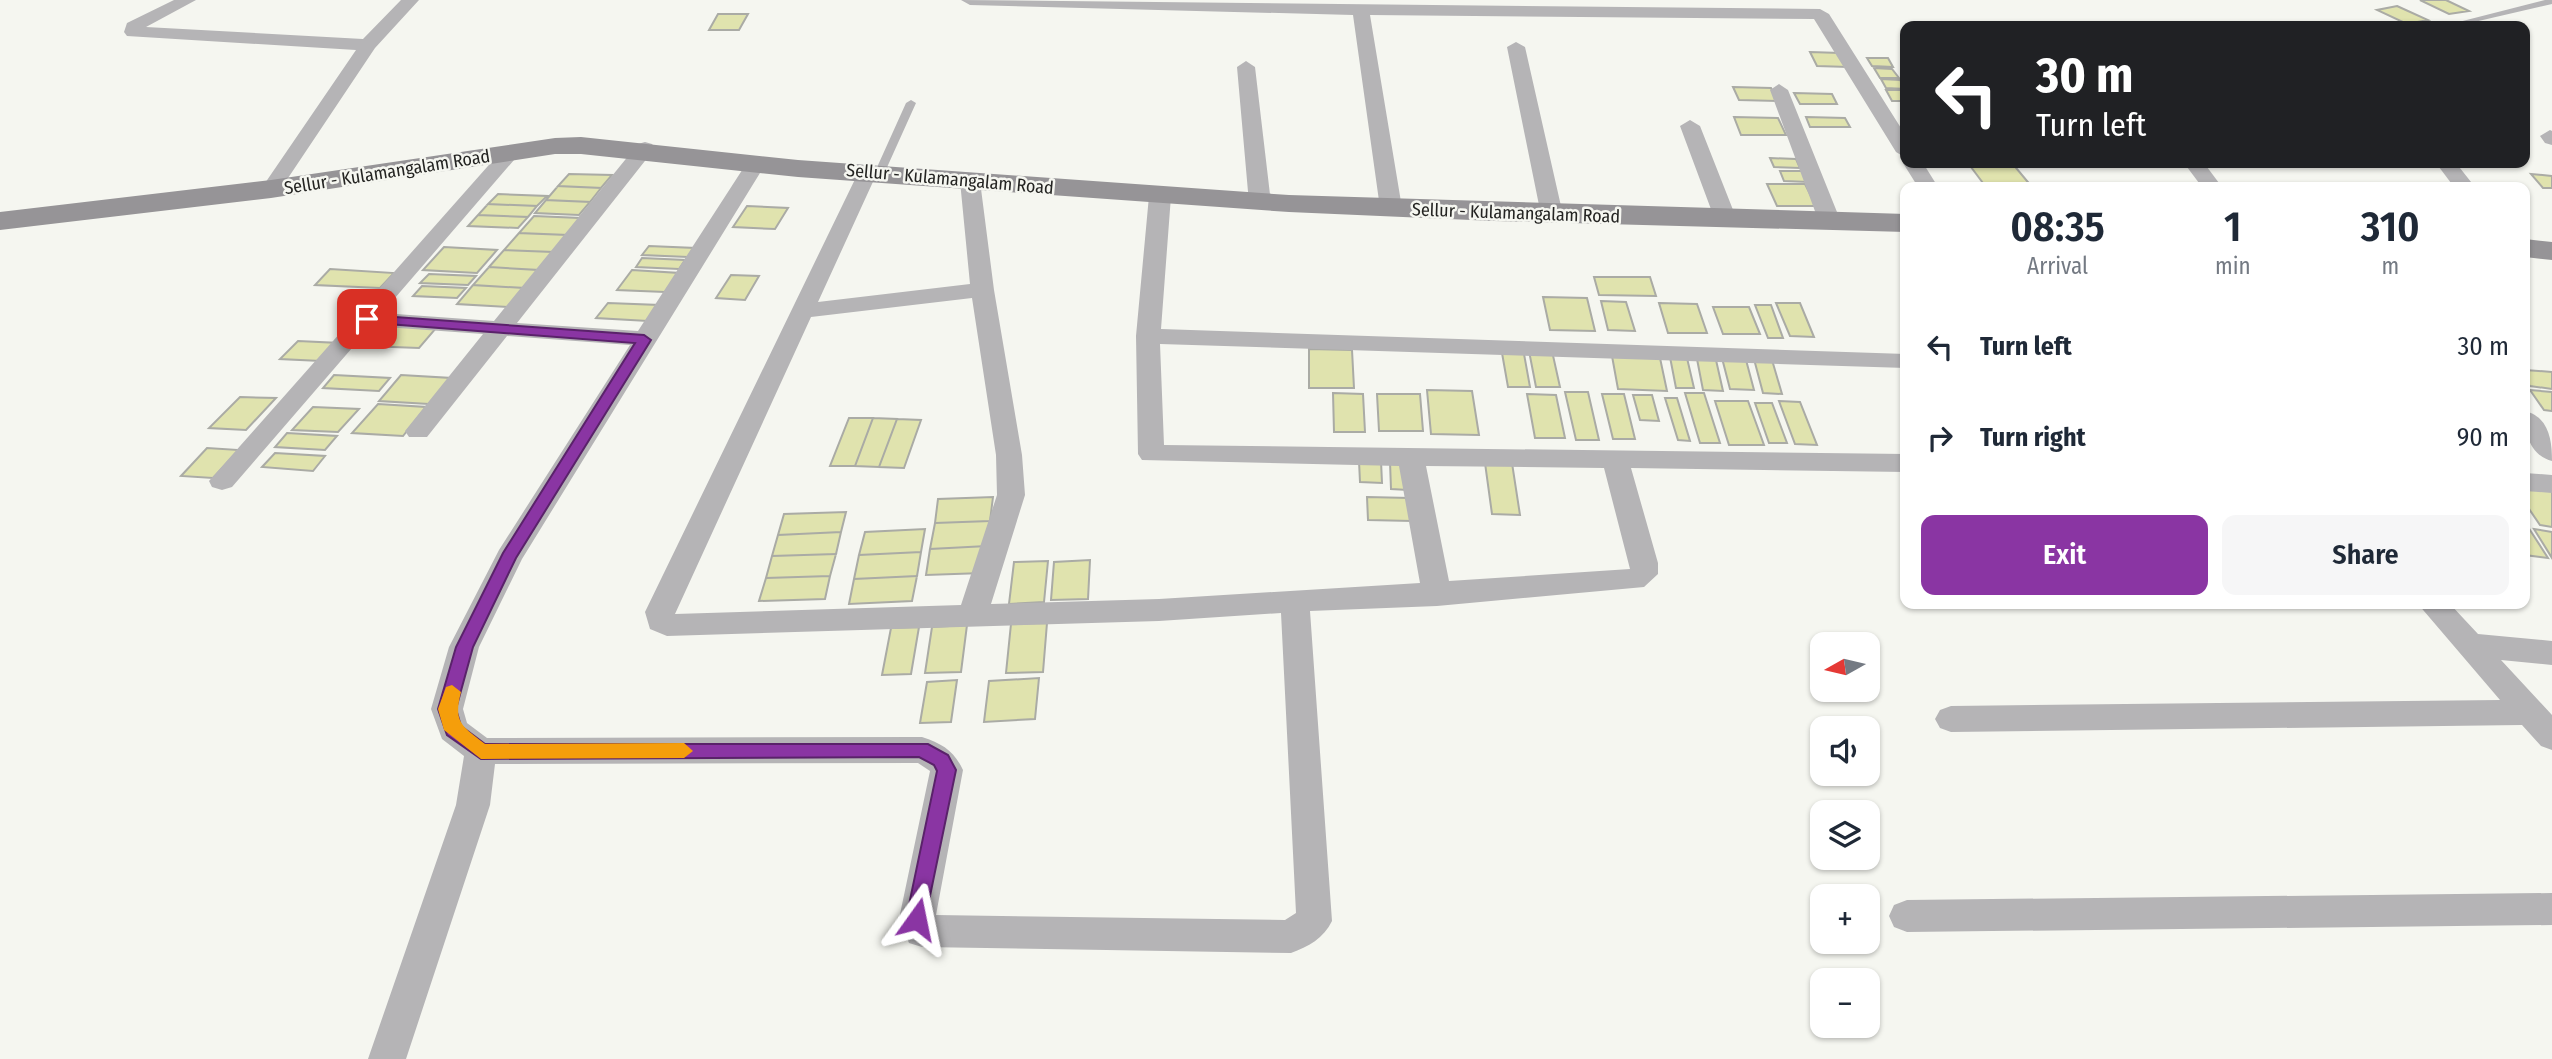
<!DOCTYPE html>
<meta charset="utf-8">
<style>
body{margin:0;font-family:"Fira Sans Condensed",sans-serif;background:#f6f6f7;color:#1f2937;height:100vh;display:flex;flex-direction:column;font-size:26px;white-space:nowrap}
*{box-sizing:border-box;margin:0}
p{font-size:23px;color:#747a83}
.icon{flex:none;width:38px;height:38px;fill:none;stroke:currentColor;stroke-width:2;stroke-linecap:round;stroke-linejoin:round}
.map{position:relative;flex:1;overflow:hidden}
.panel{position:absolute;left:1900px;top:182px;width:630px;height:427px;display:flex;flex-direction:column;background:#fff;border-radius:14px;box-shadow:0 2px 5px #0004}
.panel>*{flex:none}
.banner{position:absolute;left:1900px;top:21px;width:630px;height:147px;border-radius:14px;box-shadow:0 2px 5px #0004;background:#202124;color:#fff;overflow:hidden}
.needle{width:46px;rotate:262deg}
.buttons{position:absolute;left:1810px;top:632px;display:grid;gap:14px}
.buttons a{display:grid;place-items:center;width:70px;height:70px;border-radius:14px;background:#fff;box-shadow:0 2px 5px #0004;font-size:35px}
.pin{position:absolute;display:grid;place-items:center;width:60px;height:60px;color:#fff;margin:-30px;border-radius:14px;box-shadow:0 4px 10px #0006}
.me{position:absolute;width:77px;margin:-38px;rotate:12deg;stroke-linejoin:round;filter:drop-shadow(0 0 5px #0008)}
.turn{display:flex;align-items:center;gap:24px;height:147px;padding:0 21px;font-size:32px}
.turn .icon{width:91px;height:91px;stroke-width:2.5}
.turn b{display:block;font-size:49px;line-height:60px}
.eta{display:flex;justify-content:space-evenly;align-items:center;height:119px;text-align:center}
.eta b{font-size:42px;font-weight:600;line-height:49px}
.action{display:flex;gap:14px;margin-top:auto;padding:14px 21px}
.action a{flex:1;height:80px;border-radius:14px;background:#8a35a3;color:#fff;font-size:28px;font-weight:600;line-height:80px;text-align:center}
.action a+a{background:#f6f6f7;color:#1f2937}
ul{padding:0;list-style:none}
li{display:flex;align-items:center;gap:21px;height:91px;padding:0 21px}
li div{flex:1}
li b{display:block;font-size:26px}
li em{font-style:normal}
.map>svg:first-child{display:block}
</style>
<div class="map">
<svg width="2552" height="1059" viewBox="0 0 2552 1059">
<rect width="100%" height="100%" fill="#f5f6f0"/>
<path fill="#e0e3ae" stroke="#aaaba5" stroke-width="2" d="M 2420,0 L 2446,0 L 2469,11 L 2449,14 Z
M 2397,6 L 2428,20 L 2407,24 L 2377,10 Z
M 718,14 L 748,14 L 739,30 L 709,30 Z
M 1810,52 L 1840,53 L 1848,67 L 1817,66 Z
M 1867,58 L 1888,58 L 1893,67 L 1872,66 Z
M 1874,68 L 1892,69 L 1899,78 L 1880,78 Z
M 1881,79 L 1900,80 L 1906,89 L 1886,88 Z
M 1733,87 L 1771,88 L 1777,101 L 1739,100 Z
M 1886,90 L 1906,90 L 1906,101 L 1892,101 Z
M 1794,93 L 1832,94 L 1837,104 L 1800,104 Z
M 1734,117 L 1778,118 L 1786,135 L 1741,135 Z
M 1806,117 L 1845,118 L 1850,127 L 1810,127 Z
M 1770,158 L 1796,159 L 1800,168 L 1774,167 Z
M 1968,163 L 2012,163 L 2032,187 L 1986,187 Z
M 1780,171 L 1803,171 L 1808,182 L 1784,181 Z
M 569,174 L 612,175 L 601,188 L 558,186 Z
M 2531,174 L 2552,176 L 2552,188 L 2543,188 Z
M 1767,184 L 1805,184 L 1816,206 L 1777,206 Z
M 558,186 L 601,188 L 590,202 L 546,200 Z
M 498,194 L 547,196 L 537,206 L 488,204 Z
M 546,200 L 590,202 L 579,215 L 535,213 Z
M 488,204 L 537,206 L 528,217 L 478,215 Z
M 747,206 L 788,208 L 775,229 L 733,227 Z
M 478,215 L 528,217 L 518,228 L 468,226 Z
M 534,216 L 580,218 L 567,235 L 519,233 Z
M 519,233 L 567,235 L 553,252 L 504,250 Z
M 649,246 L 695,248 L 688,257 L 642,255 Z
M 444,247 L 497,250 L 477,273 L 423,270 Z
M 504,250 L 553,252 L 538,270 L 489,267 Z
M 642,258 L 685,260 L 679,269 L 636,267 Z
M 489,267 L 538,270 L 524,288 L 473,285 Z
M 330,269 L 394,273 L 380,288 L 315,285 Z
M 632,270 L 679,273 L 665,292 L 617,290 Z
M 429,274 L 476,276 L 468,285 L 420,283 Z
M 731,275 L 759,276 L 745,300 L 716,298 Z
M 1594,277 L 1650,277 L 1656,296 L 1599,295 Z
M 473,285 L 524,288 L 508,307 L 457,304 Z
M 422,286 L 466,288 L 457,298 L 413,296 Z
M 1543,297 L 1587,298 L 1595,331 L 1550,330 Z
M 1601,301 L 1626,302 L 1635,331 L 1608,330 Z
M 608,303 L 659,305 L 648,321 L 596,318 Z
M 1659,303 L 1697,304 L 1707,333 L 1668,333 Z
M 1776,303 L 1800,303 L 1814,337 L 1790,336 Z
M 1755,305 L 1771,305 L 1783,338 L 1768,338 Z
M 1713,307 L 1749,307 L 1760,334 L 1723,334 Z
M 386,325 L 437,327 L 419,348 L 367,346 Z
M 298,341 L 339,343 L 321,361 L 280,359 Z
M 1309,349 L 1352,350 L 1354,388 L 1309,388 Z
M 1529,351 L 1552,351 L 1560,387 L 1536,387 Z
M 1502,353 L 1524,354 L 1530,387 L 1508,387 Z
M 1612,356 L 1660,358 L 1667,391 L 1618,389 Z
M 1670,357 L 1687,358 L 1694,388 L 1676,388 Z
M 1722,358 L 1746,360 L 1754,390 L 1730,389 Z
M 1697,359 L 1716,360 L 1723,391 L 1703,390 Z
M 1754,359 L 1772,360 L 1782,394 L 1763,393 Z
M 2525,370 L 2552,372 L 2552,389 L 2530,386 L 2525,379 Z
M 334,375 L 390,378 L 379,391 L 323,388 Z
M 401,375 L 451,378 L 429,404 L 379,401 Z
M 1427,390 L 1472,391 L 1479,435 L 1431,434 Z
M 2530,390 L 2552,392 L 2552,411 L 2544,410 Z
M 1565,392 L 1588,392 L 1599,440 L 1576,440 Z
M 1333,393 L 1363,394 L 1365,432 L 1334,432 Z
M 1685,393 L 1704,393 L 1720,443 L 1700,443 Z
M 1377,394 L 1420,394 L 1423,431 L 1379,431 Z
M 1527,394 L 1556,395 L 1565,438 L 1535,438 Z
M 1602,394 L 1624,394 L 1635,439 L 1613,439 Z
M 1633,395 L 1652,395 L 1659,421 L 1640,420 Z
M 240,397 L 276,398 L 246,430 L 209,428 Z
M 1665,398 L 1677,398 L 1690,441 L 1678,440 Z
M 1715,401 L 1748,401 L 1764,445 L 1729,445 Z
M 1779,401 L 1800,402 L 1817,445 L 1795,444 Z
M 1755,403 L 1772,403 L 1787,443 L 1769,443 Z
M 378,404 L 426,407 L 403,436 L 352,433 Z
M 313,407 L 359,409 L 338,432 L 292,430 Z
M 849,418 L 873,418 L 855,466 L 830,466 Z
M 873,418 L 897,419 L 879,467 L 855,466 Z
M 897,419 L 921,420 L 904,468 L 879,467 Z
M 287,433 L 337,436 L 325,450 L 275,447 Z
M 207,448 L 239,450 L 213,478 L 181,476 Z
M 275,453 L 325,456 L 313,471 L 262,467 Z
M 1359,461 L 1381,461 L 1382,483 L 1360,482 Z
M 1390,462 L 1406,462 L 1408,490 L 1391,489 Z
M 1485,463 L 1512,463 L 1520,515 L 1492,514 Z
M 2525,485 L 2552,489 L 2552,527 L 2540,525 L 2525,503 Z
M 993,497 L 990,521 L 935,523 L 938,499 Z
M 1367,497 L 1410,498 L 1412,521 L 1368,520 Z
M 846,512 L 841,532 L 778,535 L 784,514 Z
M 990,521 L 987,546 L 930,549 L 935,523 Z
M 2525,527 L 2528,527 L 2548,558 L 2525,555 Z
M 925,529 L 921,552 L 859,555 L 865,532 Z
M 2534,529 L 2552,532 L 2552,558 Z
M 841,532 L 836,554 L 772,556 L 778,535 Z
M 987,546 L 983,573 L 926,575 L 930,549 Z
M 921,552 L 917,576 L 854,579 L 859,555 Z
M 836,554 L 830,576 L 766,578 L 772,556 Z
M 1090,560 L 1088,599 L 1051,600 L 1054,562 Z
M 1048,561 L 1044,602 L 1009,604 L 1014,562 Z
M 830,576 L 825,599 L 759,601 L 766,578 Z
M 917,576 L 912,601 L 849,604 L 854,579 Z
M 1047,623 L 1043,672 L 1006,673 L 1011,624 Z
M 967,625 L 961,672 L 925,673 L 932,627 Z
M 919,627 L 911,674 L 882,675 L 891,628 Z
M 1039,678 L 1035,719 L 984,722 L 989,681 Z
M 957,680 L 951,722 L 920,723 L 927,682 Z"/>
<g fill="none" stroke-linecap="round" stroke-linejoin="round">
<path fill="#b5b4b6" fill-rule="evenodd" d="M 2545,0 L 2552,0 L 2552,4 L 2457,26 L 2443,26 Z
M 911,100 L 916,103 L 884,174 L 879,177 L 875,176 L 874,174 L 906,103 Z"/>
<path fill="#b5b4b6" fill-rule="evenodd" d="M 174,0 L 196,0 L 146,27 L 363,39 L 401,0 L 419,0 L 375,48 L 278,193 L 271,195 L 261,189 L 356,50 L 127,36 L 124,32 L 127,23 Z
M 961,0 L 1820,9 L 1829,14 L 1906,136 L 1906,158 L 1896,152 L 1814,19 L 1370,15 L 1402,208 L 1391,214 L 1380,208 L 1353,15 L 970,5 Z
M 1516,42 L 1525,47 L 1563,215 L 1552,221 L 1541,215 L 1507,47 Z
M 1246,61 L 1255,67 L 1271,203 L 1260,209 L 1249,203 L 1237,67 Z
M 1779,84 L 1788,90 L 1841,222 L 1838,227 L 1830,228 L 1819,222 L 1770,90 Z
M 1690,120 L 1700,126 L 1737,220 L 1734,225 L 1726,226 L 1715,220 L 1680,126 Z
M 2550,130 L 2552,131 L 2552,145 L 2545,143 L 2540,136 Z
M 645,142 L 652,144 L 655,148 L 652,152 L 517,323 L 638,331 L 748,161 L 762,161 L 765,165 L 522,559 L 479,647 L 463,709 L 467,723 L 487,738 L 922,737 C 943,744 954,751 963,770 L 936,915 L 1285,920 L 1296,913 L 1281,613 L 1159,621 L 667,636 L 650,629 L 645,612 L 860,169 L 874,169 L 877,173 L 818,302 L 970,284 L 960,181 L 970,175 L 980,181 L 994,290 L 1022,455 L 1025,495 L 991,604 L 1159,599 L 1420,583 L 1399,466 L 1142,460 L 1138,454 L 1136,336 L 1149,196 L 1160,190 L 1171,196 L 1161,329 L 1906,354 L 1906,368 L 1160,344 L 1164,445 L 1906,454 L 1906,472 L 1631,468 L 1658,563 L 1658,574 L 1644,587 L 1437,606 L 1310,611 L 1332,921 C 1324,938 1308,947 1291,953 L 922,947 L 909,943 L 899,919 L 930,771 L 918,763 L 495,764 L 490,805 L 406,1059 L 368,1059 L 456,805 L 464,756 L 442,739 L 431,709 L 449,647 L 499,550 L 630,345 L 507,336 L 427,437 L 409,437 L 405,431 L 483,334 L 371,326 L 232,487 L 222,490 L 212,487 L 209,481 L 503,149 L 510,147 L 520,153 L 382,313 L 494,321 L 638,144 ZM 972,298 L 996,455 L 997,495 L 961,605 L 675,614 L 811,317 ZM 1426,466 L 1604,468 L 1630,569 L 1449,581 Z
M 1906,159 L 1906,163 L 1923,163 L 1938,187 L 1918,187 L 1903,163 Z
M 2184,163 L 2204,163 L 2222,187 L 2202,187 Z
M 2436,163 L 2456,163 L 2475,187 L 2454,187 Z
M 2525,411 C 2549,417 2552,440 2552,461 C 2528,454 2525,432 2525,411 Z
M 2525,473 L 2552,475 L 2552,493 L 2525,491 Z
M 2418,604 L 2450,604 L 2478,634 L 2552,641 L 2552,665 L 2501,660 L 2552,715 L 2552,750 L 2541,746 L 2522,725 L 1951,732 L 1940,728 L 1935,719 L 1940,710 L 1951,706 L 2500,700 Z
M 2552,893 L 2552,925 L 1907,932 L 1894,927 L 1889,916 L 1894,905 L 1907,900 Z"/>
<path fill="#969497" fill-rule="evenodd" d="M 581,137 L 798,160 L 1289,195 L 1906,214 L 1906,232 L 1494,221 L 1289,212 L 798,177 L 581,154 L 555,154 L 271,198 L 0,230 L 0,212 L 271,180 L 555,138 Z
M 2525,239 L 2552,242 L 2552,260 L 2525,257 Z"/>
</g>
<path fill="#8a35a3" stroke="#5a226a" stroke-width="2" d="M 367,315 L 644,335 L 651,340 L 516,558 L 473,647 L 456,709 L 461,726 L 485,744 L 928,744 L 948,755 L 956,770 L 924,925 L 917,928 L 909,925 L 906,919 L 937,771 L 934,765 L 919,757 L 481,759 L 447,735 L 438,709 L 456,647 L 503,553 L 635,343 L 362,322 L 362,317 Z"/>
<path fill="#f59e0b" d="M 452,685 L 461,692 C 453,723 462,726 485,744 L 684,743 L 693,751 L 684,758 L 481,759 L 444,730 L 438,709 L 446,687 Z"/>
<g text-anchor="middle" dominant-baseline="central" stroke-width="5" stroke-linejoin="round" paint-order="stroke">
<g font-size="18" fill="#242422" stroke="#f5f6f0">
<text transform="translate(387 172) rotate(-9)">Sellur - Kulamangalam Road</text>
<text transform="translate(950 179) rotate(5)">Sellur - Kulamangalam Road</text>
<text transform="translate(1516 213) rotate(2)">Sellur - Kulamangalam Road</text>
</g>
</g>
</svg>
<div class="buttons">
<a><svg class="needle" viewBox="-14 -14 28 28"><path d="M0-13l5 13h-10z" fill="#e53935"/><path d="M0 13l5-13h-10z" fill="#747a83"/></svg></a>
<a><svg class="icon" aria-label="sound" viewBox="0 0 24 24"><path d="M4 9h4l5-4v14l-5-4H4zM17 9q2 3 0 6"/></svg></a>
<a><svg class="icon" aria-label="layers" viewBox="0 0 24 24"><path d="M12 4l9 5-9 5-9-5zM3 14l9 5 9-5"/></svg></a>
<a>+</a>
<a>−</a>
</div>
<div class="pin" style="left:367px;top:319px;background:#d93025"><svg class="icon" aria-label="arrive" viewBox="0 0 24 24"><path d="M6 21V4h12l-3 4 3 4H6"/></svg></div>
<svg class="me" style="left:917px;top:919px" viewBox="-20 -20 40 40"><path d="M0-17L14 15 0 8-14 15z" fill="#8a35a3" stroke="#fff" stroke-width="4"/></svg>
<div class="banner">
<div class="turn"><svg class="icon" aria-label="left" viewBox="0 0 24 24"><path d="M17 20v-9H6M10 6l-5 5 5 5"/></svg><div><b>30 m</b>Turn left</div></div>
</div>
<section class="panel">
<div class="eta">
<div><b>08:35</b><p>Arrival</p></div>
<div><b>1</b><p>min</p></div>
<div><b>310</b><p>m</p></div>
</div>
<ul>
<li><svg class="icon" aria-label="left" viewBox="0 0 24 24"><path d="M17 20v-9H6M10 6l-5 5 5 5"/></svg><div><b>Turn left</b></div><em>30 m</em></li>
<li><svg class="icon" aria-label="right" viewBox="0 0 24 24"><path d="M7 20v-9h11M14 6l5 5-5 5"/></svg><div><b>Turn right</b></div><em>90 m</em></li>
</ul>
<div class="action"><a>Exit</a><a>Share</a></div>
</section>
</div>
